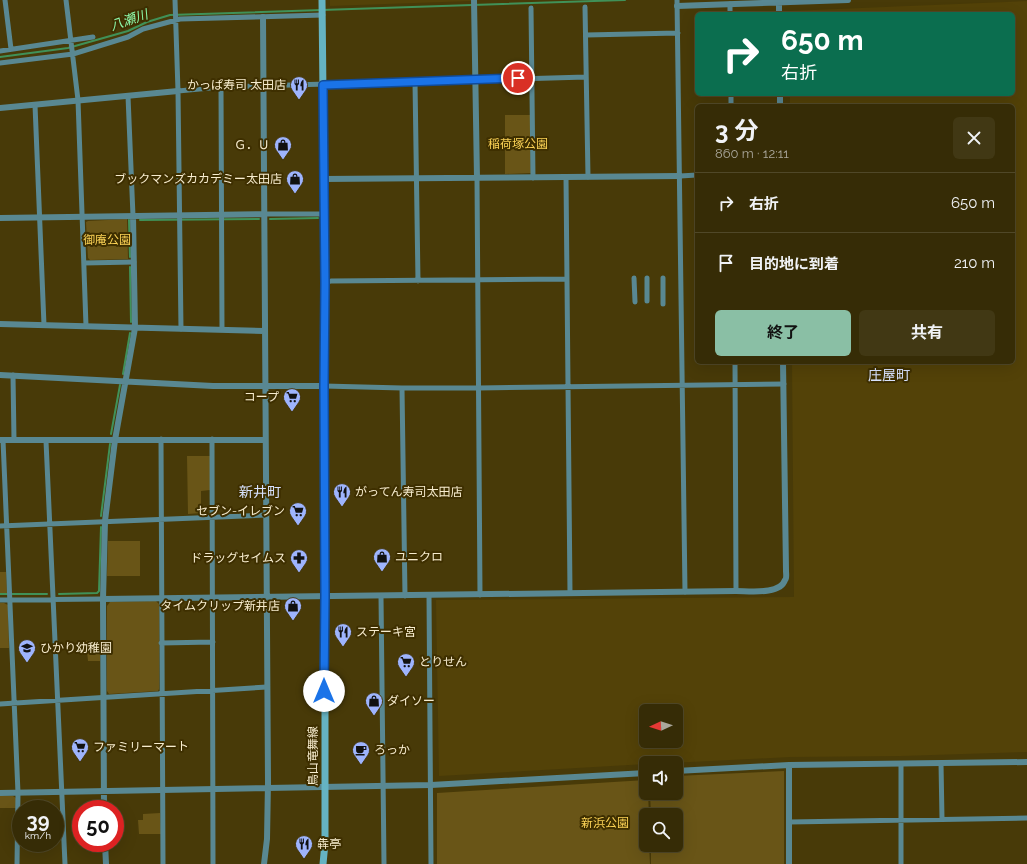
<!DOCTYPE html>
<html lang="ja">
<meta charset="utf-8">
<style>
body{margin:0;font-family:Raleway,"Noto Sans JP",sans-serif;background:#413814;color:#f1f3f6;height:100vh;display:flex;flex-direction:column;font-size:15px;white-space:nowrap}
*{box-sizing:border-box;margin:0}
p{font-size:13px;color:#aaa79b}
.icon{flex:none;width:22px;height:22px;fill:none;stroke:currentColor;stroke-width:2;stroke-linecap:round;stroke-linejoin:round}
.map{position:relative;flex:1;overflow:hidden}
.sheet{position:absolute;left:695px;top:104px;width:320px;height:260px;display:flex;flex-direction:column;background:#362c06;border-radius:6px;box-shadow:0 4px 16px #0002,0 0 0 1px #504828}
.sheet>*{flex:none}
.top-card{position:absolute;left:695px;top:12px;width:320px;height:84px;border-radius:6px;box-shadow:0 4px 16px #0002,0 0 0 1px #504828;background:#0b6e4f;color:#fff;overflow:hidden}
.needle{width:26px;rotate:267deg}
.tools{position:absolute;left:639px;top:704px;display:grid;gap:8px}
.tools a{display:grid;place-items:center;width:44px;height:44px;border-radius:6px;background:#362c06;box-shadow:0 4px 16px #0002,0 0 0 1px #504828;font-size:20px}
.speed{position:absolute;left:12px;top:800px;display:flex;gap:8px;font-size:20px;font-weight:700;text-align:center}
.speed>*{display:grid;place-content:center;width:52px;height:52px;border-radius:50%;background:#362c06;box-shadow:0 4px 16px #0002,0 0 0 1px #504828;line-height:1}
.speed small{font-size:10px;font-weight:400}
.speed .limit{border:6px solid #d22;background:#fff;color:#111}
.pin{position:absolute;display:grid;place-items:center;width:34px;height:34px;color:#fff;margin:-17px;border:2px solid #fff;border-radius:50%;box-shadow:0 1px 4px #0007}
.me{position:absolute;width:44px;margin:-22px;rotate:0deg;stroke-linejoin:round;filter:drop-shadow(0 0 3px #0008)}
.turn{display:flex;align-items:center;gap:14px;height:84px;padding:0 20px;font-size:18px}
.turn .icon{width:52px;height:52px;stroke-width:2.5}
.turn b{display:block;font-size:28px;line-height:34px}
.round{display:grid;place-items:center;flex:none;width:42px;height:42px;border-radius:6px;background:#413814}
.overview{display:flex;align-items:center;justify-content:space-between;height:68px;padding:0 20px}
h1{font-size:24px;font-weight:700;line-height:30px}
.cta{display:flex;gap:8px;margin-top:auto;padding:8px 20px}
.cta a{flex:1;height:46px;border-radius:6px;background:#8abfa5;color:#111;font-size:16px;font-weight:700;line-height:46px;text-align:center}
.cta a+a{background:#413814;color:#f1f3f6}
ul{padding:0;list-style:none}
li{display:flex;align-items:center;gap:12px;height:60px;padding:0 20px;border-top:1px solid #504828}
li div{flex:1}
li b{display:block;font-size:15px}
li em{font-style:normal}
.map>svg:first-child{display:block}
</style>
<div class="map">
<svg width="1027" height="864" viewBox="0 0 1027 864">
<rect width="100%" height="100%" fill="#483a08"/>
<path fill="#534208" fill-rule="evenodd" d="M 330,0 L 471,0 L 471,1 L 330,6 Z
M 1027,1 L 1027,752 L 901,756 L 790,757 L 671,763 L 646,763 L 646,764 L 439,776 L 436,600 L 794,597 L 792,362 L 1013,362 L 1013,106 L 790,106 L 790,94 L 1013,94 L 1013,14 L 789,14 L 789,11 ZM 646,711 L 676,711 L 676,741 L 646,741 Z"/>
<path fill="#695517" d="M 505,115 L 530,115 L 531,173 L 505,174 Z
M 127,219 L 128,259 L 90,260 L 88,258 L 86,222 L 88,221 Z
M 187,456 L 210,456 L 210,490 L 201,491 L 201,513 L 188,514 Z
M 108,541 L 140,541 L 140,576 L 107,576 Z
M 0,572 L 6,572 L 7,593 L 0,593 Z
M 156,601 L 159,604 L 159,689 L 158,691 L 109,694 L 107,691 L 107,606 L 110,602 Z
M 0,603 L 4,603 L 8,605 L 9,648 L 0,648 Z
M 97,640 L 100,642 L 100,661 L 88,661 L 86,641 Z
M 784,771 L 784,864 L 651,864 L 651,845 L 676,845 L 676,815 L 651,815 L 650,793 L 676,793 L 676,776 Z
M 646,780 L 646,793 L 648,793 L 649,815 L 646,815 L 646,845 L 649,845 L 650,864 L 437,864 L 437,793 Z
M 0,796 L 13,796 L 16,798 L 16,808 L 0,808 Z
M 160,813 L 161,834 L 139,834 L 138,820 L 143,820 L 143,814 Z"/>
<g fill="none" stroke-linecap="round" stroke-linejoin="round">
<path stroke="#409158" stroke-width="2" d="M 0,57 L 68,48 L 128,31 L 147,22 L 170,15 L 625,0
M 270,219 L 318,218
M 129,220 L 130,257
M 140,220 L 259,219
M 130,267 L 131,322
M 123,374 L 130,333
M 111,434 L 120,385
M 101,516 L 110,444
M 0,594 L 47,594
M 59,594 L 97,593 L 99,591 L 101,527"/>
<path stroke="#598892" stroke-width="5" d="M 5,0 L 11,49
M 66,0 L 78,100 L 86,326
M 175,0 L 178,91 L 181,329
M 677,0 L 685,592
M 730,4 L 730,14
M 585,7 L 588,177
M 531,8 L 533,178
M 586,35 L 678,33
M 0,51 L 93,37
M 0,63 L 73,54 L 128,37 L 143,29 L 180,19 L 323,15
M 415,82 L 418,281
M 221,87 L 222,329
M 178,91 L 221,87 L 586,77
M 731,94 L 731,106
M 128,96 L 133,216
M 35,105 L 44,325
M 680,176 L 697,175
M 566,177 L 570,593
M 477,178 L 480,595
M 265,214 L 324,214
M 84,263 L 134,262
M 634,278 L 635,302
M 647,278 L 647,301
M 663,278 L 663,304
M 325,283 L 331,281 L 567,279
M 735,362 L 736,591
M 13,375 L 14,440
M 324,386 L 402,388 L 479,388 L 784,384
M 402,388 L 405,596
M 161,439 L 163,864
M 212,439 L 213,864
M 3,440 L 18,793 L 17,864
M 46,441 L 65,864
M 0,526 L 266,515
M 429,595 L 431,864
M 381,596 L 384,864
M 0,600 L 103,599
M 161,643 L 213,642
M 0,704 L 267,687
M 941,763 L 942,819
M 901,764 L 901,864
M 789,822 L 1027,818"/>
<path stroke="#598892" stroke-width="6" d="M 474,0 L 477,178
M 779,2 L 779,14
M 677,6 L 848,0
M 263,17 L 268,782 L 267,839 L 264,864
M 780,94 L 780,106
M 0,108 L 178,91
M 323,179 L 680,176
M 0,218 L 265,214
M 0,324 L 264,331
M 0,375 L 213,386 L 324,386
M 0,440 L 265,440
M 103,599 L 736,591 C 750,591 780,595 785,580 C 787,578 786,574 786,571 L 783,362
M 789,765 L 789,864
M 676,771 L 789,765 L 1027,762
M 0,793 L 431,785 L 646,773
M 104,809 L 103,599 L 105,521 L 115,440 L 135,328 L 133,216
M 105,843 L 106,864"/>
<path stroke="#65b3c2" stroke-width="7" d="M 322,0 L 325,283 L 324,386 L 325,596 L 325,843 L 323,864"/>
</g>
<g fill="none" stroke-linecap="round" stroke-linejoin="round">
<g stroke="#114b97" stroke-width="10">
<path id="route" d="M 324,691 L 325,596 L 324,386 L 325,283 L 323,85 L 518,78"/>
</g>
<use href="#route" stroke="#1a73e8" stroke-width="7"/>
</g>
<defs>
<g id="restaurant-pin" transform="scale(0.9)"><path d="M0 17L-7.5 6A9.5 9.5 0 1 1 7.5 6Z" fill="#9eb4fd" stroke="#3e2f00"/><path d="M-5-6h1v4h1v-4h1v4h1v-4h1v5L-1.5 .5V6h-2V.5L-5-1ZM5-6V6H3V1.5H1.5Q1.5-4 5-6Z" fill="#111"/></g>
<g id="shop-pin" transform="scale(0.9)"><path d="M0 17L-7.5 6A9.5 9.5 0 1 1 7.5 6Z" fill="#9eb4fd" stroke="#3e2f00"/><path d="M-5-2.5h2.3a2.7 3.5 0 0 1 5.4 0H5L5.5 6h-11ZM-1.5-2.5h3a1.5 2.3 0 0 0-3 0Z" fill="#111"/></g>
<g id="supermarket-pin" transform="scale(0.9)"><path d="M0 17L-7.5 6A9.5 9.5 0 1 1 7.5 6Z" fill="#9eb4fd" stroke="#3e2f00"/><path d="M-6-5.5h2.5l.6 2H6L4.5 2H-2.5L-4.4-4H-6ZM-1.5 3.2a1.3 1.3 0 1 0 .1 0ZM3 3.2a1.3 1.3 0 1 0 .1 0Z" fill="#111"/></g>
<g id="pharmacy-pin" transform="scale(0.9)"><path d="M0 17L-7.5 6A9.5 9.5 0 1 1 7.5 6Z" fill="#9eb4fd" stroke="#3e2f00"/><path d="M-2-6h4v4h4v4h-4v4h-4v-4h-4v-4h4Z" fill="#111"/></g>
<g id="school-pin" transform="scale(0.9)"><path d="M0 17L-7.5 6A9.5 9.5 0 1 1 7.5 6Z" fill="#9eb4fd" stroke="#3e2f00"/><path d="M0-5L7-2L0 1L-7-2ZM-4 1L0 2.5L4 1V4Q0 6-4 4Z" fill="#111"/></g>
<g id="cafe-pin" transform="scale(0.9)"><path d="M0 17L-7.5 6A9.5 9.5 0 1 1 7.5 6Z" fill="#9eb4fd" stroke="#3e2f00"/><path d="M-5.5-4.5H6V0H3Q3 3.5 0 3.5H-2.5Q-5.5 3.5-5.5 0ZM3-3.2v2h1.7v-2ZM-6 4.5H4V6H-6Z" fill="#111"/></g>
</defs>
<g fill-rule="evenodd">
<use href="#restaurant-pin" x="299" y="85"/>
<use href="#shop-pin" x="283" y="145"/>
<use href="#shop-pin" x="295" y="179"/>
<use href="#supermarket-pin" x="292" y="397"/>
<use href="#restaurant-pin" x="342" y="492"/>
<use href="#supermarket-pin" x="298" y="511"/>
<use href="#shop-pin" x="382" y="557"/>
<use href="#pharmacy-pin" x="299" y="558"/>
<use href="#shop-pin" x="293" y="606"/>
<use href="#restaurant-pin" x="343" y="632"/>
<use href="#school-pin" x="27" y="648"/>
<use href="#supermarket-pin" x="406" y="662"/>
<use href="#shop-pin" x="374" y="701"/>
<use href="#supermarket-pin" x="80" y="747"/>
<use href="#cafe-pin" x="361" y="750"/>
<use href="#restaurant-pin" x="304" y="844"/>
</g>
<g text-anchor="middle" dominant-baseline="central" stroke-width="4" stroke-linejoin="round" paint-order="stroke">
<g font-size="12" fill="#f7ecce" stroke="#3e2f00" text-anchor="start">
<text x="286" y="85" text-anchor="end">かっぱ寿司 太田店</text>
<text x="270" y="145" text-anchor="end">Ｇ．Ｕ</text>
<text x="282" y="179" text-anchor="end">ブックマンズカカデミー太田店</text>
<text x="279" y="397" text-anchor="end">コープ</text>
<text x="355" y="492">がってん寿司太田店</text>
<text x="285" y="511" text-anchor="end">セブン-イレブン</text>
<text x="395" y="557">ユニクロ</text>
<text x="286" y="558" text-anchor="end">ドラッグセイムス</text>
<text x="280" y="606" text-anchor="end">タイムクリップ新井店</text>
<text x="356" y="632">ステーキ宮</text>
<text x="40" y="648">ひかり幼稚園</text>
<text x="419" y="662">とりせん</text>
<text x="387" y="701">ダイソー</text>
<text x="93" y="747">ファミリーマート</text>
<text x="374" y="750">ろっか</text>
<text x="317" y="844">犇亭</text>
</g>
<g font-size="12" fill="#fbd255" stroke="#3e2f00">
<text x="518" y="144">稲荷塚公園</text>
<text x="107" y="240">御庵公園</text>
<text x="605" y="823">新浜公園</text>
</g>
<g font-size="12" fill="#f7ecce" stroke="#3e2f00">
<text transform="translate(313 756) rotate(-90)">鳥山竜舞線</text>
</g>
<g font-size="13" font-style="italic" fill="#8df8a9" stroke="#3e2f00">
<text transform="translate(129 20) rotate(-19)">八瀬川</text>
</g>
<g font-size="14" fill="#d8e2fe" stroke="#3e2f00">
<text x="889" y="375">庄屋町</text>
<text x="260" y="492">新井町</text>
</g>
</g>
</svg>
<div class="tools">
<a><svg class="needle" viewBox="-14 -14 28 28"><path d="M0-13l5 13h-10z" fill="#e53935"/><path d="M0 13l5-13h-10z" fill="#aaa79b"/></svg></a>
<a><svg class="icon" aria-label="sound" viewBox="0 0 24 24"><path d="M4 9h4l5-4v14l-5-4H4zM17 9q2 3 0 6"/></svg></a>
<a><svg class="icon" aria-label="search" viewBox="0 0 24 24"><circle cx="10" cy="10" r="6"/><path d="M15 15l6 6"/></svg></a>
</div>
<div class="speed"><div>39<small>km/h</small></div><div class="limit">50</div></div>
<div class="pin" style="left:518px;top:78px;background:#d93025"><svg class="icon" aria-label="arrive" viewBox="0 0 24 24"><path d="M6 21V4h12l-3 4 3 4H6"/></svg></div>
<svg class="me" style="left:324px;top:691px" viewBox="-20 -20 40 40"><circle r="19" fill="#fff"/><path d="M0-13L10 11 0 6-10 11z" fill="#1a73e8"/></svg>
<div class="top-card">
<div class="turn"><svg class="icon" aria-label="right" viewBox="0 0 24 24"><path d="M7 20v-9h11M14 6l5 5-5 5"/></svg><div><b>650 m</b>右折</div></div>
</div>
<section class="sheet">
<div class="overview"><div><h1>3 分</h1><p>860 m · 12:11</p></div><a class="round"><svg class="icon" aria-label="close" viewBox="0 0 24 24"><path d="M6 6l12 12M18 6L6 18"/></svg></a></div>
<ul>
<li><svg class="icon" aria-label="right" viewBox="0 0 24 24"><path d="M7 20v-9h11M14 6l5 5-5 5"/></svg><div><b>右折</b></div><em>650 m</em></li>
<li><svg class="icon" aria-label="arrive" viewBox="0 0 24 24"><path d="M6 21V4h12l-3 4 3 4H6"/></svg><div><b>目的地に到着</b></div><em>210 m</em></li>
</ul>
<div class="cta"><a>終了</a><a>共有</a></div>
</section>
</div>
